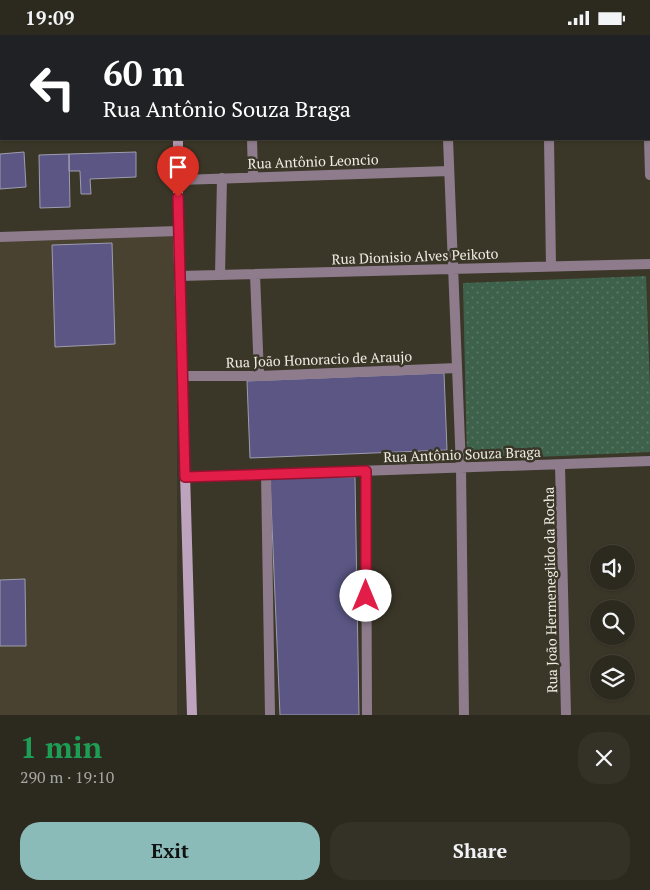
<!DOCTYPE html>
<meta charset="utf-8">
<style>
body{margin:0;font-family:"PT Serif",serif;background:#343127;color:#f1f3f6;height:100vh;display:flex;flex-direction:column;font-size:19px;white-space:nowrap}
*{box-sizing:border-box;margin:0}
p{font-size:16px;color:#a6a6a4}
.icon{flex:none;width:28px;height:28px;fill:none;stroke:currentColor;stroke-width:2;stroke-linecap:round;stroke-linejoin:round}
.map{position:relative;height:680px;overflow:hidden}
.panel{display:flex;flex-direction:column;background:#2c291e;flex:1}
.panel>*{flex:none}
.top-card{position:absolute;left:0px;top:0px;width:650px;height:105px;box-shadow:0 1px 4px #0004,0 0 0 1px #48453c;background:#202124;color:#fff;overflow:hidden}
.fabs{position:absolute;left:590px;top:510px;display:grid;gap:10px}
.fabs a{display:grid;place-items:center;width:45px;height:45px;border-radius:50%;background:#2c291e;box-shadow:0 1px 4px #0004,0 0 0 1px #48453c;font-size:25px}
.pin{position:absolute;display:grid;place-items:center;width:42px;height:42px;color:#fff;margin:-51px -21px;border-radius:50% 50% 50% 0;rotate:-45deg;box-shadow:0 0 5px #0007}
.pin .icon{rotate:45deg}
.me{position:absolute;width:55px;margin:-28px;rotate:0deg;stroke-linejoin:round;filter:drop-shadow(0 0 4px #0008)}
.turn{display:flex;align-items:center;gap:18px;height:105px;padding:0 20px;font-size:22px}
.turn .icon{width:65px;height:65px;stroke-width:2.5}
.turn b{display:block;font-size:35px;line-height:42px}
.round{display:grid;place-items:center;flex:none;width:52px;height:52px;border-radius:20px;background:#343127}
.head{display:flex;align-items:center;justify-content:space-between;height:85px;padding:0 20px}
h1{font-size:30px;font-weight:800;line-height:38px;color:#1e9e55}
.cta{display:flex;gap:10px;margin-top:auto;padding:10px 20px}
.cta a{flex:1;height:58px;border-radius:20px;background:#8bbbb9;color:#111;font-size:20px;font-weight:800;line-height:58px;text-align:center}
.cta a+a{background:#343127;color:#f1f3f6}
.status{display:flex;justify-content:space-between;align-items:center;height:35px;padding:0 25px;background:#2c291e;direction:ltr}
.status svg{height:14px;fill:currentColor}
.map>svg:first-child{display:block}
</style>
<div class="status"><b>19:09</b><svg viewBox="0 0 49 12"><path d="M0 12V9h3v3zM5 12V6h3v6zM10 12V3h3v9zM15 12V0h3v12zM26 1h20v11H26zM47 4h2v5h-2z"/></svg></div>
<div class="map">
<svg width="650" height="680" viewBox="0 0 650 680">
<defs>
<pattern id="park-dots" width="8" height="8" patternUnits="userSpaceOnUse" patternTransform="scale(1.25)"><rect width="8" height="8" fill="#3d614b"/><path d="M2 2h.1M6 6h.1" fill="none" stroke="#597865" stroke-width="1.8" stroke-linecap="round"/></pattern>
</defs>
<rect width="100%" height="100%" fill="#3b3728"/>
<path fill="#494230" d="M 177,200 L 177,680 L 0,680 L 0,201 Z"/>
<path fill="url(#park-dots)" d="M 646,241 L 650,352 L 650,417 L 467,425 L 463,248 Z"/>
<path fill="#5b5683" stroke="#9e9daf" d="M 0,0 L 41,1 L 1,1 L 0,88 Z
M 24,117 L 26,152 L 0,154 L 0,119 Z
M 136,117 L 136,142 L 90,144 L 91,159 L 81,159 L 80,136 L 69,136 L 69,119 Z
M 69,119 L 70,172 L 40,173 L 39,120 Z
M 112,208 L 115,309 L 55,312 L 52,210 Z
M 444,338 L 447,415 L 250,423 L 247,346 Z
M 355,442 L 359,680 L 280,680 L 270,443 Z
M 25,544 L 26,611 L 0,611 L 0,545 Z"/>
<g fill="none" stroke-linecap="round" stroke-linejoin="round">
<path stroke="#8e7c8d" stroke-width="10" d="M 445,0 L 445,1
M 546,0 L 546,1
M 647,0 L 647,1
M 252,104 L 253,141
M 448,104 L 461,433 L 464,680
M 549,104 L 551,231
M 649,104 L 650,140
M 179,145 L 449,136
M 0,202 L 178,196
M 255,239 L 259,341
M 220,240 L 222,143
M 180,241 L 650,229
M 183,341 L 259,341 L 457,333
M 560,430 L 566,680
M 366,436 L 367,680
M 266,439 L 270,680
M 185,442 L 650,426"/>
<path stroke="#bea3be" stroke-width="10" d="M 179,1 L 179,0
M 178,104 L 178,196 L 192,680"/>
</g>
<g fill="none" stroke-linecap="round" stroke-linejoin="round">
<g stroke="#92132f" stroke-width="12">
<path id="route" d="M 178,162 L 185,442 L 366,436 L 366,561"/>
</g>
<use href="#route" stroke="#e11d48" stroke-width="9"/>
</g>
<g text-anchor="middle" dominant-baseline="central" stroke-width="5" stroke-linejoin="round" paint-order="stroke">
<g font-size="14" fill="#f0ede4" stroke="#3b3728">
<text transform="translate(313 126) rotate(-2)">Rua Antônio Leoncio</text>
<text transform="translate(415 221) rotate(-2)">Rua Dionisio Alves Peikoto</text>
<text transform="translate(319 324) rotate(-2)">Rua João Honoracio de Araujo</text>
<text transform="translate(462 419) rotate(-2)">Rua Antônio Souza Braga</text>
<text transform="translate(550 555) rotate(-91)">Rua João Hermeneglido da Rocha</text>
</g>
</g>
</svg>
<div class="fabs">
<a><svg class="icon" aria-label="sound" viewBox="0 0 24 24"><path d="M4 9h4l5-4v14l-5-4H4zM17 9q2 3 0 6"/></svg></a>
<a><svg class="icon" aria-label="search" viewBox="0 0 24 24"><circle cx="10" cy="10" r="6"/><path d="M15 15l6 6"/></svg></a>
<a><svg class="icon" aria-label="layers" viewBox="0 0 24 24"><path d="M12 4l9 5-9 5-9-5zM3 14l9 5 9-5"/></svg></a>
</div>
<div class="pin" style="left:178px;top:162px;background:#d93025"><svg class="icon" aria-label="arrive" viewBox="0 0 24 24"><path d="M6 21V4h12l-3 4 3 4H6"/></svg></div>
<svg class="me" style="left:366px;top:561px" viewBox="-20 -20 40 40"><circle r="19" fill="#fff"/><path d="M0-13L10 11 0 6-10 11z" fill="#e11d48"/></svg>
<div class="top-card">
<div class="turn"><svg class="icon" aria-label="left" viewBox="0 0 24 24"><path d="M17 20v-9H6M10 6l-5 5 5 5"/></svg><div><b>60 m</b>Rua Antônio Souza Braga</div></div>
</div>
</div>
<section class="panel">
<div class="head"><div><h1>1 min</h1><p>290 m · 19:10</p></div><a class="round"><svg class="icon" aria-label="close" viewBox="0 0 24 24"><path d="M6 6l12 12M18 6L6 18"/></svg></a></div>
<div class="cta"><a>Exit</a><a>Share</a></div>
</section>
